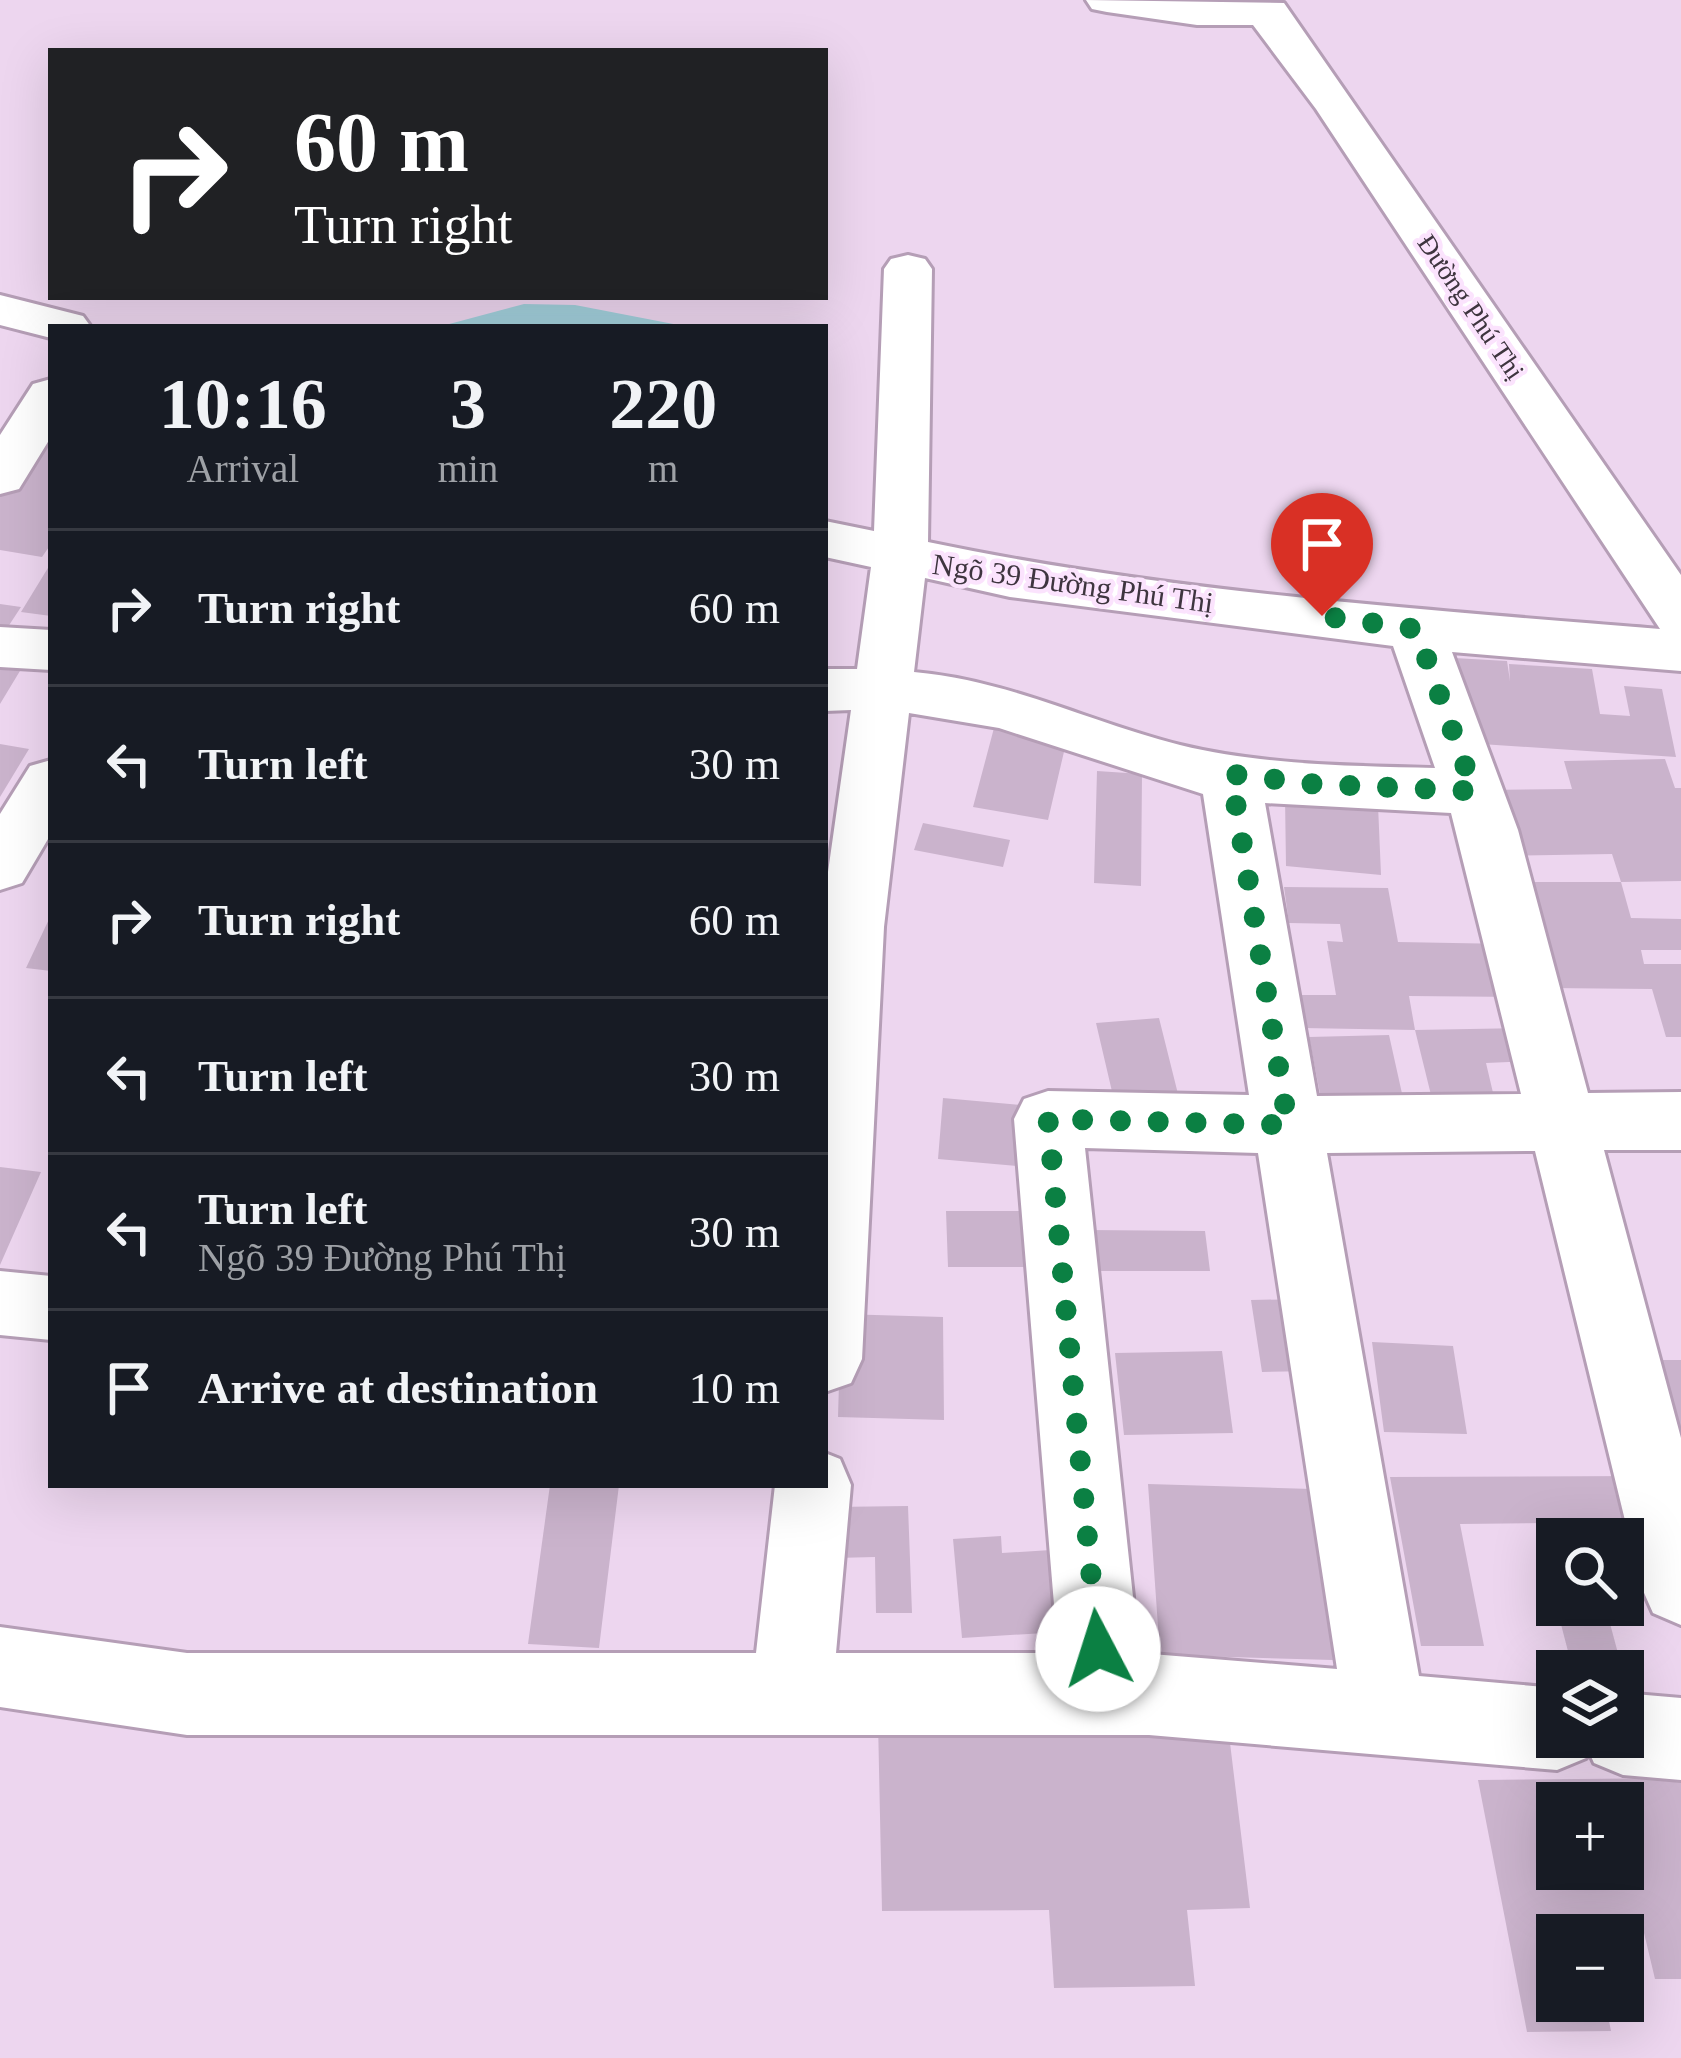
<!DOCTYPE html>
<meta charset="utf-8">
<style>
body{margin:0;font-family:"Times New Roman",serif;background:#20242c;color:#f1f3f6;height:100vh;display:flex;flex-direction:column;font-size:45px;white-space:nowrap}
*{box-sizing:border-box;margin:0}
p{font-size:39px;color:#9ea1a6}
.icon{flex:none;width:66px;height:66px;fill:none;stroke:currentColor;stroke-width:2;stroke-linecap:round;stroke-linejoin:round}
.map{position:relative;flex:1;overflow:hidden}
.details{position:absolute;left:48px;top:324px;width:780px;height:1164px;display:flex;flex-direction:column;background:#171b24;border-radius:0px;box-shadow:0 12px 48px #0002}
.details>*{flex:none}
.hud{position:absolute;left:48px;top:48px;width:780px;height:252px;border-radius:0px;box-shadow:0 12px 48px #0002;background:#202124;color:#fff;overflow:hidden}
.buttons{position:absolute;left:1536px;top:1518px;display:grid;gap:24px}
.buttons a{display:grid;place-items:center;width:108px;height:108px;border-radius:0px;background:#171b24;box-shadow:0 12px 48px #0002;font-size:60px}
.pin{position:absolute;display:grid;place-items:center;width:102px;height:102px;color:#fff;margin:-123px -51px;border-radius:50% 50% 50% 0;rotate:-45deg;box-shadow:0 0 12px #0007}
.pin .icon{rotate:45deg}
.me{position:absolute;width:132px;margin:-66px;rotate:355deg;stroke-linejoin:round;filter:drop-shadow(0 0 9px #0008)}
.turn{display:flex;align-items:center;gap:42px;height:252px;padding:0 48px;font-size:54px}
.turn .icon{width:156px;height:156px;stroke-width:2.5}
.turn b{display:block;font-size:84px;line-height:102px}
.eta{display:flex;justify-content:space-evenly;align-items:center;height:204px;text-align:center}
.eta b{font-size:72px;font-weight:700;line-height:84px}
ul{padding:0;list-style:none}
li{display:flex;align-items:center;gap:36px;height:156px;padding:0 48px;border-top:3px solid #363941}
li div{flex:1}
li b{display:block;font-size:45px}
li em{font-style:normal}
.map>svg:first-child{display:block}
</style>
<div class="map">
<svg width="1681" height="2058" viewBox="0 0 1681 2058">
<rect width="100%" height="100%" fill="#edd6ef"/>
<path fill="#a2cfdb" d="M 524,304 L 575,305 L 689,327 L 438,327 Z"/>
<path fill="#cab3cc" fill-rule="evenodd" d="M 51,424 L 51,544 L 42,557 L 0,550 L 0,494 Z
M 51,563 L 51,616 L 21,612 Z
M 0,604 L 21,607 L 0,639 Z
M 0,652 L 29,656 L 0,704 Z
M 1454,658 L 1507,661 L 1510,681 L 1509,664 L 1592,669 L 1600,714 L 1630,716 L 1624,686 L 1662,689 L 1676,757 L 1466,743 Z
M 994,728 L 1067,739 L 1048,820 L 973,807 Z
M 0,744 L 29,749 L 0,797 Z
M 1665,759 L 1675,788 L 1681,788 L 1681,881 L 1621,882 L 1612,854 L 1501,856 L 1483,790 L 1572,789 L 1564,761 Z
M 1097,771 L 1142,774 L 1141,886 L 1094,883 Z
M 1285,797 L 1378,805 L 1381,875 L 1286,866 Z
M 923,823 L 1010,840 L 1003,867 L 914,850 Z
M 1521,882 L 1621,882 L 1631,918 L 1681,919 L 1681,950 L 1641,950 L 1644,964 L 1681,964 L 1681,1037 L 1666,1037 L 1652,989 L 1548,988 Z
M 1284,887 L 1388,888 L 1398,942 L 1508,944 L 1520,997 L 1409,996 L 1415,1030 L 1303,1028 L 1298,995 L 1336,995 L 1327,941 L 1343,942 L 1340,924 L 1289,923 Z
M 51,915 L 51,971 L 26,968 Z
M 1159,1018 L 1178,1094 L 1114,1100 L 1096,1023 Z
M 1525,1028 L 1534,1061 L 1486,1063 L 1494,1097 L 1432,1099 L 1415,1030 Z
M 1389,1035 L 1403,1098 L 1321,1099 L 1309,1037 Z
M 943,1098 L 1021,1105 L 1017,1166 L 938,1159 Z
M 0,1167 L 41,1172 L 0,1265 Z
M 946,1211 L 1030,1211 L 1034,1267 L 948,1267 Z
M 1087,1230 L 1205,1231 L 1210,1271 L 1091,1271 Z
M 1303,1299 L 1314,1371 L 1262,1372 L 1251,1300 Z
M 841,1314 L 943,1317 L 944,1420 L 838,1417 Z
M 1372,1342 L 1453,1346 L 1467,1434 L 1384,1432 Z
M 1222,1351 L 1233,1433 L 1124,1435 L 1115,1353 Z
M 1644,1360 L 1681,1360 L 1681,1488 Z
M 1641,1476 L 1653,1522 L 1460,1524 L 1484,1646 L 1421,1646 L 1390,1477 Z
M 1148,1484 L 1312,1489 L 1333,1660 L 1160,1655 Z
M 550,1485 L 619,1485 L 599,1648 L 528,1644 Z
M 908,1506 L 912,1613 L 876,1613 L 875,1557 L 835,1558 L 833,1507 Z
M 1001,1536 L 1002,1553 L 1051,1550 L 1061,1632 L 962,1638 L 953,1539 Z
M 1557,1555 L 1557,1602 L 1555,1602 L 1544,1556 Z
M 1556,1605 L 1605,1605 L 1619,1657 L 1570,1659 Z
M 1227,1718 L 1250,1908 L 1187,1910 L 1195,1986 L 1054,1988 L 1049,1910 L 882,1911 L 878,1721 Z
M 1681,1778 L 1681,1979 L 1655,1979 L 1640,1916 L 1586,1917 L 1590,1935 L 1557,1935 L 1557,2001 L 1605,2001 L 1611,2031 L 1527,2032 L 1478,1780 ZM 1557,1803 L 1623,1803 L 1623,1869 L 1557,1869 Z"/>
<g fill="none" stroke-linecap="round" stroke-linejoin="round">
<g stroke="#b59eb6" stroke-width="6">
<path id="minor" d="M 1086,0 L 1284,3 L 1681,575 L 1681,671 L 1452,652 L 1518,830 L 1588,1093 L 1681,1092 L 1681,1150 L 1604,1150 L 1681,1438 L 1681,1625 L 1653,1613 L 1641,1586 L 1535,1151 L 1327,1153 L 1419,1676 L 1557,1688 L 1557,1737 L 1623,1737 L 1623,1693 L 1681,1698 L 1681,1780 L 1623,1775 L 1594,1763 L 1589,1752 L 1586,1758 L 1557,1770 L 1149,1735 L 187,1735 L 0,1707 L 0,1627 L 187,1653 L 756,1653 L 775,1485 L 825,1485 L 825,1453 L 840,1459 L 851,1485 L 836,1653 L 1058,1653 L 1014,1119 L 1024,1099 L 1048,1091 L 1249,1095 L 1203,794 L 999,728 L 909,713 L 884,927 L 862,1359 L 851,1383 L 825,1392 L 825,893 L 851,710 L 825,711 L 825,669 L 857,669 L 871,567 L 825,557 L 825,521 L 874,531 L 884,269 L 891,259 L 908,255 L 925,259 L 932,269 L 928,542 C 1167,592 1416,609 1660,629 L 1316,109 L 1253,25 L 1197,25 L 1107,12 L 1092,9 ZM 925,578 L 1010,597 L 1393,646 L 1435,768 C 1350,766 1262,765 1180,745 C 1089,722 1008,680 914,672 ZM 1265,803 L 1451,813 L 1521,1094 L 1317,1096 ZM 1085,1148 L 1258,1153 L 1337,1669 L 1139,1653 Z
M 0,295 L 83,316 L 91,327 L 51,327 L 51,338 L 0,325 Z
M 51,379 L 51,437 L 19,489 L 0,494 L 0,435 L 33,384 Z
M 0,627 L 51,630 L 51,670 L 0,667 Z
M 51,760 L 51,834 L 22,883 L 0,890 L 0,814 L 30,766 Z
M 0,1271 L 51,1276 L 51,1340 L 0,1335 Z"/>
</g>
<use href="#minor" fill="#fff" fill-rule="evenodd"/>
</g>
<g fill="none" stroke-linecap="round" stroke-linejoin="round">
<path stroke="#0b8043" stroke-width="21" stroke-dasharray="0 37.8" d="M 1098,1649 L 1048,1119 L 1288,1125 L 1231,774 L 1314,784 L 1474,791 L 1416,629 L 1322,616"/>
</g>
<g text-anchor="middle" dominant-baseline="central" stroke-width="9" stroke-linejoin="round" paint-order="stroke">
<g font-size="27" fill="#3e353f" stroke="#fbe3fd">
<text transform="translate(1471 307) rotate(56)">Đường Phú Thị</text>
</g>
<g font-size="30" fill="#3e353f" stroke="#fbe3fd">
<text transform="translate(1073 583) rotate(8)">Ngõ 39 Đường Phú Thị</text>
</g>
</g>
</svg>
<div class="buttons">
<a><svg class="icon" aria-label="search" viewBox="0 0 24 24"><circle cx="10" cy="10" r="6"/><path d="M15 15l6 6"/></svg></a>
<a><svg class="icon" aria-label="layers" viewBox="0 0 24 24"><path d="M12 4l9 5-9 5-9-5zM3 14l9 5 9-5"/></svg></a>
<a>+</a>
<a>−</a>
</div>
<div class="pin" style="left:1322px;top:616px;background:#d93025"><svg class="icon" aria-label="arrive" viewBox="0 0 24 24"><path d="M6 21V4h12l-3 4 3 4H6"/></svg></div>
<svg class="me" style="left:1098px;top:1649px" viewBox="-20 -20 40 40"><circle r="19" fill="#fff"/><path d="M0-13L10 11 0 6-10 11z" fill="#0b8043"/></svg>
<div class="hud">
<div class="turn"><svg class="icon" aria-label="right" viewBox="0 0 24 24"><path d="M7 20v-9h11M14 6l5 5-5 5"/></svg><div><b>60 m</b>Turn right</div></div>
</div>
<section class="details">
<div class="eta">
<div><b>10:16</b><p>Arrival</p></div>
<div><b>3</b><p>min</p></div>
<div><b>220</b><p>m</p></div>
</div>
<ul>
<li><svg class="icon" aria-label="right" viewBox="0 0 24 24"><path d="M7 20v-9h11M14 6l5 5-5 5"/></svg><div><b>Turn right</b></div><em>60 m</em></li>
<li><svg class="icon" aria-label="left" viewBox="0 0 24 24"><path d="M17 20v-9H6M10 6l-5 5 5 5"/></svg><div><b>Turn left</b></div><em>30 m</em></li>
<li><svg class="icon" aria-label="right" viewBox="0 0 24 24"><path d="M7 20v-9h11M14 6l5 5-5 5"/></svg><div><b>Turn right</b></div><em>60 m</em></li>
<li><svg class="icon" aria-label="left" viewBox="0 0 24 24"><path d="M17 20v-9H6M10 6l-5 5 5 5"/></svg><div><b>Turn left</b></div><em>30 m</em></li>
<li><svg class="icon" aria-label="left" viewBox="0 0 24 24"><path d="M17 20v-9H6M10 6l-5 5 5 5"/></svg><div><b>Turn left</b><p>Ngõ 39 Đường Phú Thị</p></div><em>30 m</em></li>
<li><svg class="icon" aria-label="arrive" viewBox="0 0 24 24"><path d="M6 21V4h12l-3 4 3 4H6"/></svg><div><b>Arrive at destination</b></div><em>10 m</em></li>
</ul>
</section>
</div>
